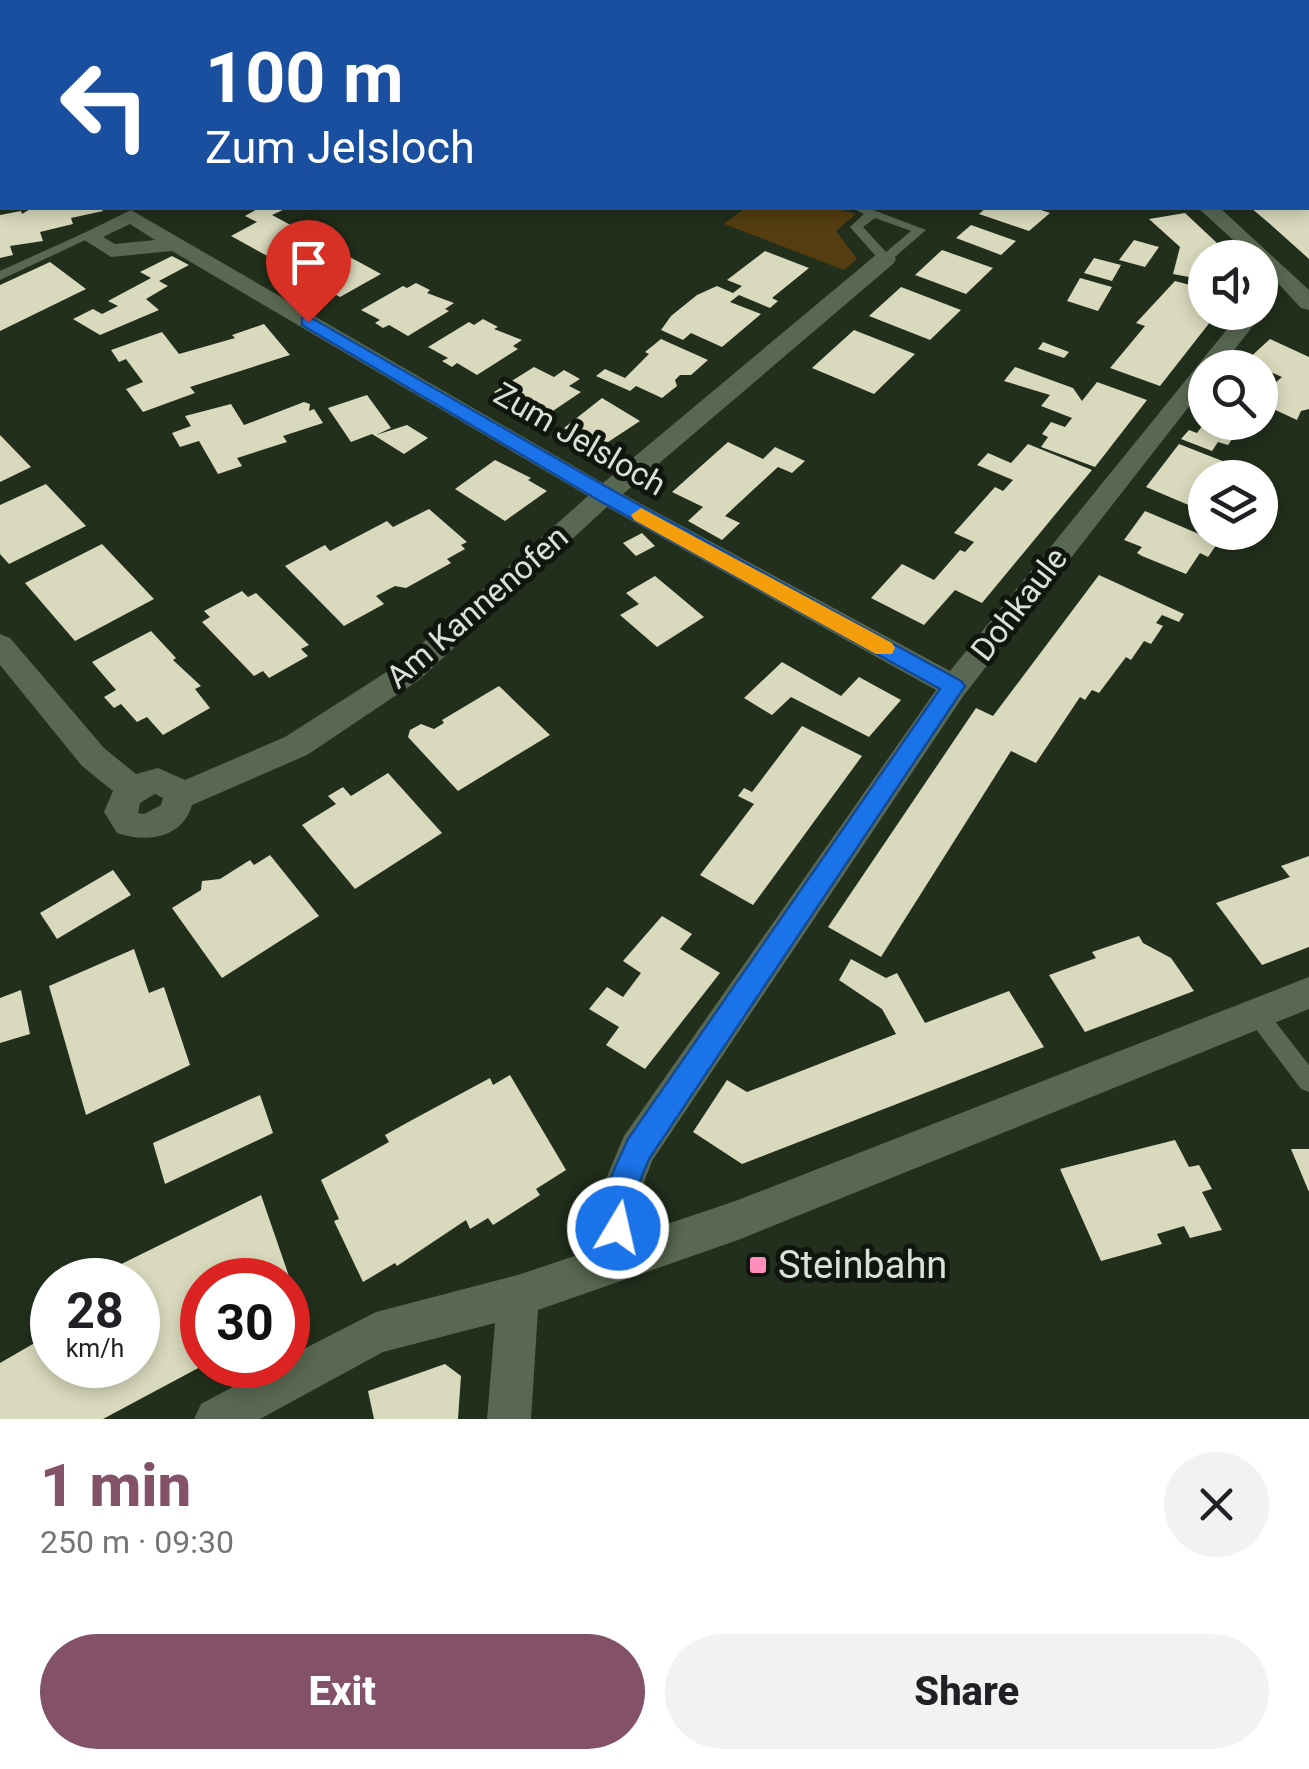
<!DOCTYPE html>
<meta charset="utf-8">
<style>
body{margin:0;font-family:Roboto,sans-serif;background:#f2f2f2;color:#202124;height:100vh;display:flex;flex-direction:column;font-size:38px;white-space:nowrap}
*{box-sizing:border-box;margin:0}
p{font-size:32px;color:#757577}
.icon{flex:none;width:55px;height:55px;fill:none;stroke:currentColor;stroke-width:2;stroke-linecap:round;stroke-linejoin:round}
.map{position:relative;height:1419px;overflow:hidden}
.sheet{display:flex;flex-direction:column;background:#fff;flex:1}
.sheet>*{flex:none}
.hud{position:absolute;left:0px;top:0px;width:1310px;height:210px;box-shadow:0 5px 15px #0003;background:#1a4fa0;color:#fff;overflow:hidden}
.buttons{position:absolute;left:1188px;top:240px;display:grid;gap:20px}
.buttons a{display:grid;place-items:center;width:90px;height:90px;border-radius:50%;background:#fff;box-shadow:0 5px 15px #0003;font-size:50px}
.speed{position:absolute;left:30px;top:1258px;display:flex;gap:20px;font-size:50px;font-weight:700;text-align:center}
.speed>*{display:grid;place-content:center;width:130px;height:130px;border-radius:50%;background:#fff;box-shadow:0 5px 15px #0003;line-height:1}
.speed small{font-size:25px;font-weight:400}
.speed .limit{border:15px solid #d22;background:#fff;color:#111}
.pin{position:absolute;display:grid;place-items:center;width:85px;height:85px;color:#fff;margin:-102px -42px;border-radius:50% 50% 50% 0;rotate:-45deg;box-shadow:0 0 10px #0007}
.pin .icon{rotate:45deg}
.me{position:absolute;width:110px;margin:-55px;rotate:9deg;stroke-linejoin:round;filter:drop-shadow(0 0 8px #0008)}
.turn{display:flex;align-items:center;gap:35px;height:210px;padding:0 40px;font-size:45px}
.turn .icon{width:130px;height:130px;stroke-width:2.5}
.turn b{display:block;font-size:70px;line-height:85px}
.round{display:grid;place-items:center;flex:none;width:105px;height:105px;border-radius:52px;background:#f2f2f2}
.head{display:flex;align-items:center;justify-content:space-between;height:170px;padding:0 40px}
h1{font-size:60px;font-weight:800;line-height:75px;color:#845268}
.button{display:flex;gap:20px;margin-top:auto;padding:20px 40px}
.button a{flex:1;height:115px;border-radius:60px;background:#845268;color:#fff;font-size:40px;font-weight:800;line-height:115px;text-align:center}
.button a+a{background:#f2f2f2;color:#202124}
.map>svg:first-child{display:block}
</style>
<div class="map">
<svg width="1309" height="1419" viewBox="0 0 1309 1419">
<rect width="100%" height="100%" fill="#222f1c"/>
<path fill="#543d10" d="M 745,208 L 836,208 L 856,214 L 836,231 L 857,259 L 844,270 L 724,224 Z"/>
<path fill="#d9d9bd" d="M 32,208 L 101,208 L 103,211 L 71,218 L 73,224 L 40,232 L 43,241 L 10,246 L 13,255 L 0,258 L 0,215 L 21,211 L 22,214 Z
M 259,208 L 287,208 L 272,215 L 313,237 L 271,258 L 231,236 L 257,222 L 245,216 Z
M 986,208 L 1035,208 L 1050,213 L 1029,231 L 979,214 Z
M 1251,208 L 1309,208 L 1309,259 L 1270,224 Z
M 1185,213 L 1233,258 L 1205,258 L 1205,280 L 1173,274 L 1180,247 L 1149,219 Z
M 971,225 L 1016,241 L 1001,255 L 956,238 Z
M 1134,240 L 1159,247 L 1145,267 L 1119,260 Z
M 942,250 L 993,268 L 966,294 L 915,275 Z
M 338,251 L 359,262 L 381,274 L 340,297 L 296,273 Z
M 765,251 L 809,268 L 772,298 L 778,301 L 770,308 L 739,295 L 730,302 L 761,314 L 722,347 L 691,333 L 683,340 L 661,330 L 671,316 L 697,295 L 717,286 L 733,293 L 742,286 L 727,280 Z
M 172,256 L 189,265 L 159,281 L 168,286 L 146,299 L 159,310 L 100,335 L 73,319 L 93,309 L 102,314 L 118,306 L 108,301 L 151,278 L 140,272 Z
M 1094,258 L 1121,265 L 1112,281 L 1084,273 Z
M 50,262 L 86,289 L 0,331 L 0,285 Z
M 1080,278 L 1112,287 L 1098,311 L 1067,301 Z
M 1175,281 L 1205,289 L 1205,312 L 1218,312 L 1160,386 L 1110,368 L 1145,326 L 1136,323 Z
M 416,283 L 430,290 L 427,293 L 454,303 L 445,309 L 449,311 L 408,336 L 389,325 L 383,328 L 375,323 L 380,320 L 361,310 L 403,286 L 407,288 Z
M 901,287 L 961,310 L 930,340 L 869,316 Z
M 483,319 L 498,327 L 494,329 L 522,340 L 513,346 L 518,349 L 477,375 L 457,363 L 452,367 L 442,361 L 448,358 L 428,347 L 469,322 L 474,325 Z
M 264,324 L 290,355 L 190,387 L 195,393 L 143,412 L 126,389 L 143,382 L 126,359 L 119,362 L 111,350 L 162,332 L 179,354 L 235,338 L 232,335 Z
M 854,330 L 915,354 L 874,394 L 812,368 Z
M 661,339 L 708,360 L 691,375 L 680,375 L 675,380 L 677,386 L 662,398 L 636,386 L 630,391 L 596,376 L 605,369 L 625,378 L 649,354 L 645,352 Z
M 1270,339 L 1309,357 L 1309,409 L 1301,411 L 1297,420 L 1260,403 L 1260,396 L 1282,377 L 1246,361 Z
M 1043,342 L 1069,352 L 1064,358 L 1038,349 Z
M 534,367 L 554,377 L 564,370 L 580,379 L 569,386 L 581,392 L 541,419 L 525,411 L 491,406 L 502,398 L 494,392 Z
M 1015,367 L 1073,388 L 1082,401 L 1097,382 L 1147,400 L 1095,467 L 1041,447 L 1048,437 L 1042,434 L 1051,422 L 1065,427 L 1072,418 L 1041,406 L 1050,395 L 1004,381 Z
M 367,395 L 391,428 L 376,435 L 407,425 L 428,438 L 404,454 L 372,434 L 351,442 L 328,408 Z
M 602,398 L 640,421 L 599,448 L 564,428 Z
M 304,402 L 310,404 L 309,411 L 314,409 L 323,423 L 283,436 L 287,442 L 237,458 L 242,466 L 218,474 L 199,441 L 180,447 L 172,433 L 191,426 L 185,416 L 231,404 L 244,425 Z
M 1205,422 L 1244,422 L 1228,445 L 1218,442 L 1212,451 L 1181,439 L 1189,430 L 1197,433 Z
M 0,435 L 31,467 L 0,482 Z
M 728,442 L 763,459 L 775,447 L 805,461 L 792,473 L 778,467 L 754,489 L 725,516 L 740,523 L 722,540 L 688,521 L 703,507 L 672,492 Z
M 1028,444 L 1092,470 L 982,603 L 955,590 L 924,625 L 871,598 L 902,564 L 934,580 L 960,550 L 965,552 L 974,542 L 954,533 L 995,487 L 1003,491 L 1013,480 L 977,465 L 988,453 L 1011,463 Z
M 1179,444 L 1225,462 L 1216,473 L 1227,478 L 1205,478 L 1205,512 L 1146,487 Z
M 495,460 L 531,478 L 528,480 L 547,491 L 505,521 L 455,489 Z
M 46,484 L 86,526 L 9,564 L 0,554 L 0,505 Z
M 429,509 L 467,542 L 461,545 L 465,549 L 447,559 L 451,563 L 406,588 L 395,586 L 376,596 L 384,604 L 344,626 L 285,566 L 325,545 L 330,551 L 387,521 L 393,527 Z
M 1145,511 L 1206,537 L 1217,544 L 1208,557 L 1200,553 L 1186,574 L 1142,556 L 1137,553 L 1142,547 L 1124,540 Z
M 642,533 L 655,546 L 636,556 L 623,543 Z
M 102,544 L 154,599 L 75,641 L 25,583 Z
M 1099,575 L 1184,614 L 1179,622 L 1162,615 L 1156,623 L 1163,626 L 1151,644 L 1144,641 L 1131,660 L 1126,657 L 1099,693 L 1092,690 L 1085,700 L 1080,697 L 1036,763 L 1011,751 L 881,957 L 828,927 L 976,708 L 993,716 Z
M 655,576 L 704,617 L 657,647 L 620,615 L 639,604 L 626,593 Z
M 242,591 L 248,597 L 256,593 L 309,645 L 301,649 L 308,656 L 269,678 L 263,671 L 254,676 L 202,622 L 210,617 L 204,611 Z
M 151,631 L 176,658 L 173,660 L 201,686 L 195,689 L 210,708 L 163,735 L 147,717 L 137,722 L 121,704 L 114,708 L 104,697 L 116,690 L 92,662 Z
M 782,662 L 841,696 L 859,677 L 901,700 L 869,737 L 791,697 L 772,715 L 744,698 Z
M 499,686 L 550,735 L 458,791 L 408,737 L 410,730 L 421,724 L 434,729 L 444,723 L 442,720 Z
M 802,726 L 862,756 L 753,905 L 700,875 L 754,804 L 738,796 L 744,788 L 752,792 Z
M 388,773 L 442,833 L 355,889 L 302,825 L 336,804 L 328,796 L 343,787 L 351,796 Z
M 270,855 L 319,916 L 222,978 L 172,908 L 201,890 L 202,881 L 220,879 L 250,860 L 254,865 Z
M 1309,856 L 1309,947 L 1262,965 L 1216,903 L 1290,877 L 1281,866 Z
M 113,870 L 131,895 L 57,939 L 40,913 Z
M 662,916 L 692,934 L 680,949 L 720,973 L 645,1069 L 606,1045 L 619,1027 L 589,1009 L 607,987 L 623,997 L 641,973 L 623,961 Z
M 1139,936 L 1143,943 L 1171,958 L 1194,991 L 1085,1032 L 1049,975 L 1096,958 L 1092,952 Z
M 134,949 L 149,993 L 164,987 L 190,1065 L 86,1115 L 49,986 Z
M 851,959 L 886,978 L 897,973 L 925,1023 L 1009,991 L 1044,1047 L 742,1164 L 693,1132 L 727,1080 L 747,1092 L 896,1034 L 882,1009 L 839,980 Z
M 21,990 L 30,1034 L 0,1043 L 0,998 Z
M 510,1075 L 566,1170 L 536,1189 L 540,1195 L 493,1225 L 488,1218 L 470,1229 L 466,1220 L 397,1266 L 395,1263 L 363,1282 L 334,1221 L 339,1219 L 321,1180 L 389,1142 L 385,1135 L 412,1120 L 490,1078 L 493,1085 Z
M 260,1095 L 273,1133 L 165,1184 L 153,1143 Z
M 1175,1140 L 1189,1167 L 1199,1165 L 1212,1189 L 1202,1192 L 1222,1230 L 1190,1238 L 1184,1226 L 1157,1234 L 1162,1244 L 1101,1261 L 1060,1169 Z
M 1291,1149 L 1309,1149 L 1309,1192 Z
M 261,1195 L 302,1314 L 288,1322 L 288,1280 L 202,1280 L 202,1366 L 103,1419 L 0,1419 L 0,1363 L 52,1333 L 52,1365 L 138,1365 L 138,1280 L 89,1280 Z
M 445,1364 L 461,1376 L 458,1419 L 374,1419 L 368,1391 Z"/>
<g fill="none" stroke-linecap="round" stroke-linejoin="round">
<path fill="#596852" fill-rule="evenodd" d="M 852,208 L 868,208 L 926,230 L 889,262 L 881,262 L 850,227 L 864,214 ZM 875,218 L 911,231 L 886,252 L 863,227 Z
M 84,233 L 94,236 L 0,280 L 0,271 Z
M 1256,1003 L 1263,1006 L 1309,1065 L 1309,1092 L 1301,1089 L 1249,1020 L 1246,1013 L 1249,1006 Z"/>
<path fill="#596852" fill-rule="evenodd" d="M 32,0 L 49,0 L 50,2 L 34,2 Z
M 857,0 L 878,0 L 879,2 L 859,2 Z
M 1308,10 L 1309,10 L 1309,21 L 1308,21 Z
M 0,62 L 2,62 L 2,72 L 0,72 Z
M 1198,208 L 1220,208 L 1309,290 L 1309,310 L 1301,308 L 1260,264 L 1260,258 L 1253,258 Z
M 131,210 L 603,483 L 877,254 L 893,254 L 896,259 L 893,264 L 623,494 L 950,671 L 1241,312 L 1260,312 L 1260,307 L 1264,312 L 1220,368 L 1205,368 L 1205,386 L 964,695 L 652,1161 L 638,1198 L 638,1234 L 738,1200 L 1309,977 L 1309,1009 L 738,1240 L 538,1310 L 531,1419 L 487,1419 L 495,1323 L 383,1352 L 260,1419 L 194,1419 L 201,1404 L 273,1365 L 288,1365 L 288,1357 L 376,1312 L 518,1275 L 598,1248 L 598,1198 L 624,1136 L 936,690 L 607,507 L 419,680 L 307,755 L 192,805 C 182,839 146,843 117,833 L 104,812 L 113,791 L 82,766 L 0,665 L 0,634 L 10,638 L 104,748 L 136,774 L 158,768 L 185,780 L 285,737 L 399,664 L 588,496 L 172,251 L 111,257 L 78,236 ZM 130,224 L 155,240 L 115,244 L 103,237 ZM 155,794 L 163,798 L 161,805 L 144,814 L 138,813 L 140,803 Z"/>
</g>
<path fill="#1a73e8" stroke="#114b97" stroke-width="2.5" d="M 308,316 L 612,490 L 961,681 L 965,686 L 649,1159 L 633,1198 L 633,1228 L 629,1239 L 618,1243 L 608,1239 C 593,1204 614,1171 628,1139 L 940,689 L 598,500 L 302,325 L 302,318 Z"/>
<path fill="#f59e0b" d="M 641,508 L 892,643 L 895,648 L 892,654 L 876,654 L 634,520 L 631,515 Z"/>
<rect fill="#ff8eba" stroke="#10160d" stroke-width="4" x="748" y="1255" width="20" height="20" rx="5"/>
<g text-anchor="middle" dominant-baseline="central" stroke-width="10" stroke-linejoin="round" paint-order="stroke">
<g font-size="32" fill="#d9e2d6" stroke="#10160d">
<text transform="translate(580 439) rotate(30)">Zum Jelsloch</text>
<text transform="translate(1019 604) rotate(-52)">Dohkaule</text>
<text transform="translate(477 607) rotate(-41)">Am Kannenofen</text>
</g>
<g font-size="38" fill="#d9e2d6" stroke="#10160d" text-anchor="start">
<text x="778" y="1265">Steinbahn</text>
</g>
</g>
</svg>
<div class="buttons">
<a><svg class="icon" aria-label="sound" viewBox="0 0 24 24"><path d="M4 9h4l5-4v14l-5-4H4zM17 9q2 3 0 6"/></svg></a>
<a><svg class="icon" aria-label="search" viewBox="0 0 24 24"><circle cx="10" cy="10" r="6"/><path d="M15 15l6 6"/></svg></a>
<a><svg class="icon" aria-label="layers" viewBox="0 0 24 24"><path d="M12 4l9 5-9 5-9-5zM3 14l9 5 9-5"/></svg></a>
</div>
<div class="speed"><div>28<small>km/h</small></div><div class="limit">30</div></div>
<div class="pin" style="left:308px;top:322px;background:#d93025"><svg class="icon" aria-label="arrive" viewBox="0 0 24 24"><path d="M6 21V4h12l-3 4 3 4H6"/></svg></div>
<svg class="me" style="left:618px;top:1228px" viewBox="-20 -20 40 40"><circle r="17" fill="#1a73e8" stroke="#fff" stroke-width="3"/><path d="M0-11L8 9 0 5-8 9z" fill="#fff"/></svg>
<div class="hud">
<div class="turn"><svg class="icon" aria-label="left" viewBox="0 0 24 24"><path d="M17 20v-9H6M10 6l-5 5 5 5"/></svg><div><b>100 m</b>Zum Jelsloch</div></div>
</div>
</div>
<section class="sheet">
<div class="head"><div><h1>1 min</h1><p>250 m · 09:30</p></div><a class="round"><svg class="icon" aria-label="close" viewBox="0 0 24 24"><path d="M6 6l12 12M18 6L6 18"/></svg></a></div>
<div class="button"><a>Exit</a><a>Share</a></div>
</section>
